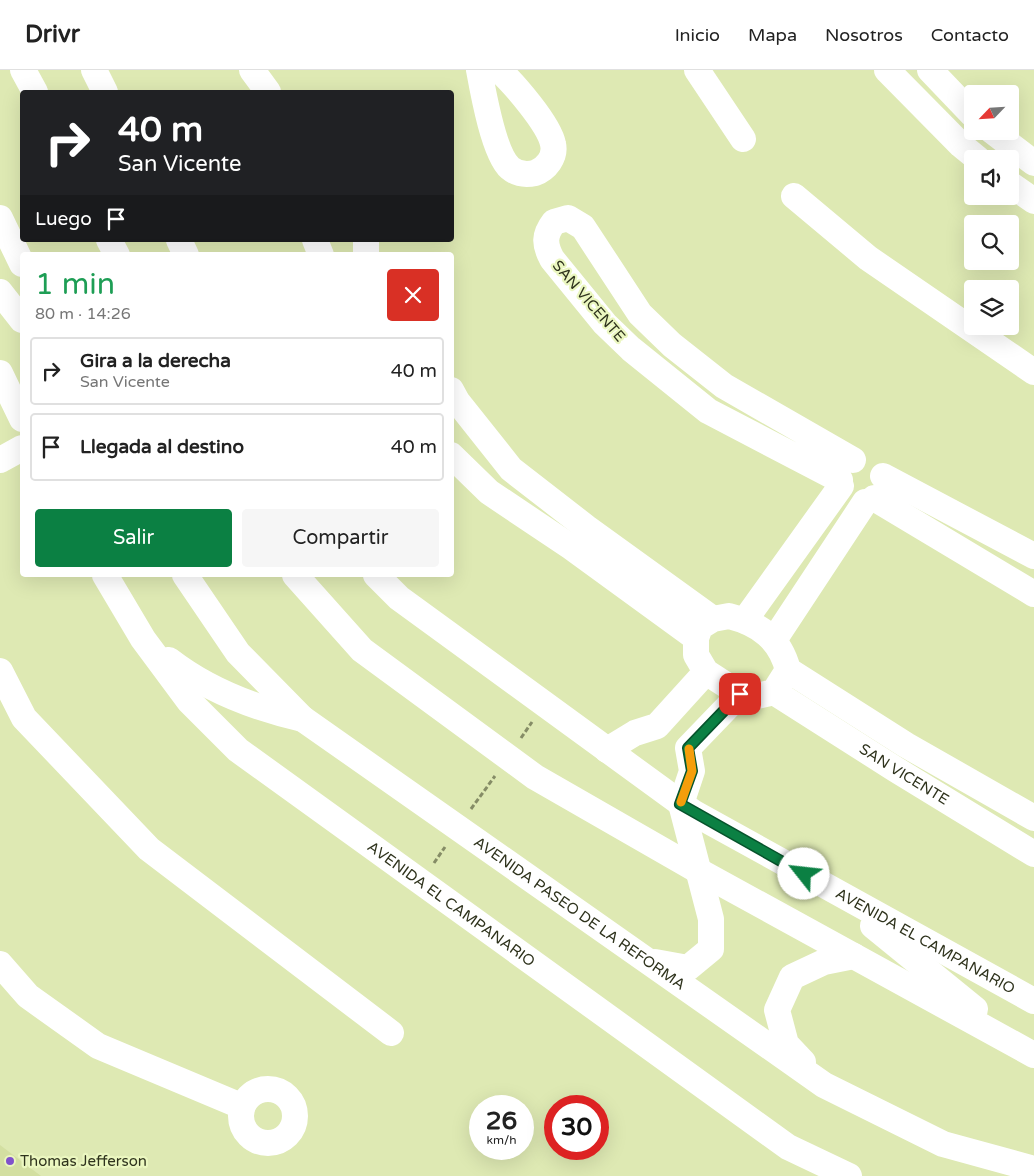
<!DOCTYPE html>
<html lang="es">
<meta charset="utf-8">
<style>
body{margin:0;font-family:"Varela Round",sans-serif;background:#f6f6f6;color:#222;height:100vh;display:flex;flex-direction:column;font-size:19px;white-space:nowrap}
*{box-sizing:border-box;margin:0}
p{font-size:16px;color:#767676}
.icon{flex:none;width:28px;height:28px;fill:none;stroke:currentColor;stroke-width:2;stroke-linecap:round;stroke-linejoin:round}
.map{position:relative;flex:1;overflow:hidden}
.panel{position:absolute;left:20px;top:182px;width:434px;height:325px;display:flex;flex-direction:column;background:#fff;border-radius:5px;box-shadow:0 5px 20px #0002}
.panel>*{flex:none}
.hud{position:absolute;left:20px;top:20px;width:434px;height:152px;border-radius:5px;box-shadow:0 5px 20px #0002;background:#202124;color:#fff;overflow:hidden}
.needle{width:32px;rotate:245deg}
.controls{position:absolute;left:964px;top:15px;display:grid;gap:10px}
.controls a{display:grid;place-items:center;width:55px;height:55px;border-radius:5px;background:#fff;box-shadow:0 5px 20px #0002;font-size:25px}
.speed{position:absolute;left:469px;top:1025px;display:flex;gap:10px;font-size:25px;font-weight:700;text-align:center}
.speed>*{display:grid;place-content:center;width:65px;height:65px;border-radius:50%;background:#fff;box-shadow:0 5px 20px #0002;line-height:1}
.speed small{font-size:12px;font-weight:400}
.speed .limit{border:8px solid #d22;background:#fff;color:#111}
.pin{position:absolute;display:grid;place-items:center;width:42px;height:42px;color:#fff;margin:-21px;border-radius:10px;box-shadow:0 2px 8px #0006}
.me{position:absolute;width:55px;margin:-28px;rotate:299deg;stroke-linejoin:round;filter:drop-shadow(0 0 4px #0008)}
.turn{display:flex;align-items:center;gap:18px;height:105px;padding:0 15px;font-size:22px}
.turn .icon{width:65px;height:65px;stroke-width:2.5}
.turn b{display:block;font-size:35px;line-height:42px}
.then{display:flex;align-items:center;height:48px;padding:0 15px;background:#0003;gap:10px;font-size:19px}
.round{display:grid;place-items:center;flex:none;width:52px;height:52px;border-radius:5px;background:#f6f6f6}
.head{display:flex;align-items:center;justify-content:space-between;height:85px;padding:0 15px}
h1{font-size:30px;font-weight:600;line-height:38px;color:#1e9e55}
.action{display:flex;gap:10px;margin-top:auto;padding:10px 15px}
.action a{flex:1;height:58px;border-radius:5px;background:#0b8043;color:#fff;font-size:20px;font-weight:600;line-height:58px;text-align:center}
.action a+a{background:#f6f6f6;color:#222}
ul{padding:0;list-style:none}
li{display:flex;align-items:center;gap:15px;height:68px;margin:0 10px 8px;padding:0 5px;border:2px solid #e0e0e0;border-radius:5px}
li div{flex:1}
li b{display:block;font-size:19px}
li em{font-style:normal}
header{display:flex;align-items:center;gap:30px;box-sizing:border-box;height:70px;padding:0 25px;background:#fff;border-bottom:1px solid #e0e0e0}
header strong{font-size:24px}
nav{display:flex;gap:28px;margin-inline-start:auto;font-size:18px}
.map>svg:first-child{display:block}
</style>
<header>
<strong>Drivr</strong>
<nav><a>Inicio</a><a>Mapa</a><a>Nosotros</a><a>Contacto</a></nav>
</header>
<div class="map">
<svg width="1034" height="1106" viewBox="0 0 1034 1106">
<rect width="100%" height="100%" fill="#dee9b3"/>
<path fill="#d3dfa1" d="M 0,1075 L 41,1106 L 0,1106 Z"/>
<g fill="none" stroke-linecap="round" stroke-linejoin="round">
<path stroke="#858c66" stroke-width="3" stroke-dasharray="5 2.5" stroke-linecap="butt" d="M 521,668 L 532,652
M 471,739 L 495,706
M 434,793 L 445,777"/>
<g stroke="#fff" stroke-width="26">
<path d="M 23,0 L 35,22"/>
<path d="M 94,0 L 105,22"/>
<path d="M 252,0 L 268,22"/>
<path d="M 479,0 C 483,22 494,84 510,98 C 517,104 526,105 535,103 C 546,99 556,87 553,74 C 549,54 514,14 499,0"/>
<path d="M 697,0 L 743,69"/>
<path d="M 887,0 L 961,75 L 978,89"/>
<path d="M 930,0 L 972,44"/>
<path d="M 992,61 L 1034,93"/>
<path d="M 1010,114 L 1034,131"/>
<path d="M 794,126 L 868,188 L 1034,302"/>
<path d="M 0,148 L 22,194"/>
<path d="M 109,170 L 117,185"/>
<path d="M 179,170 L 186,185"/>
<path d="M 315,170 L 321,185"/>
<path d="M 366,170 L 366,185"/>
<path d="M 0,222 L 22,250"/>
<path d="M 0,303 L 22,349"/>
<path d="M 451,320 L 457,331 L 511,399 L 587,458 L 713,549"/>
<path d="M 451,385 L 489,422 L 571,477 L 696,568"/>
<path d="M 0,390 L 22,378"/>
<path d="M 883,406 L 1034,486"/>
<path d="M 840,410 L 708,341 L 631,279 L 605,254 L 552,189 C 544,174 544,165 554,152 L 568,148 L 583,157 L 640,244 L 672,275 L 724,316 L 853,390"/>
<path d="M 874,428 L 1034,524"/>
<path id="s1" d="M 105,505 L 143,569 L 189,631 L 238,680 L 788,1077 L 849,1106"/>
<path id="s2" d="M 185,505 L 238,583 L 303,649 L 824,1015 L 943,1074 L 1034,1099"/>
<path d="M 295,505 L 362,580 L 535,707 L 697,800 L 1034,985"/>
<path id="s3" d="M 376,505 L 399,528 L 694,743 L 1034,931"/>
<path d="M 729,546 C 760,554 780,569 788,600 L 774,622 L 757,626 L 740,624 L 706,602 L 696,585 L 696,568 L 700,557 L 713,549 Z"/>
<path d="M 745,550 L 841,416"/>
<path d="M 774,570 L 865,432"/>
<path d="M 169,590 C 209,621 254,638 303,649"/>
<path d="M 788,600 L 906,675 L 1034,748"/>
<path d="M 0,601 L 24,648 L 149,779 L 391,963"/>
<path id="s4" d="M 774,622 L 895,699 L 1034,784"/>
<path d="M 607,680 L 635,663 L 657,656 L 706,602"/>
<path d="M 873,856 L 975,939"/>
<path d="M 655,892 L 688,898 L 711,879 L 711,849 L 681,734 L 692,701 L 688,678 L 740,624"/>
<path d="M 0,894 L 28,926 L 98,976 L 241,1036"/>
<path d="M 803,992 L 786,974 L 777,940 L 792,907 L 824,892 L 854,886"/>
<circle cx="268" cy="1046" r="27"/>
</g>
</g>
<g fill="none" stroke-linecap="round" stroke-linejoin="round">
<g stroke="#07532c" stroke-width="12">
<path id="route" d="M 740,624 L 688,678 L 692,701 L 680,734 L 804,804"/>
</g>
<use href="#route" stroke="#0b8043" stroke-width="9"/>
<path stroke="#f59e0b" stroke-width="9" d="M 681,732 L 692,701 L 689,679"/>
</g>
<circle fill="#8052cb" stroke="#ebf7c0" stroke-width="2" cx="10" cy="1091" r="5"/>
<g text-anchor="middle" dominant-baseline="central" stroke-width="4.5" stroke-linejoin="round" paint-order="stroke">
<g font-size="15" fill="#2f331d" stroke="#ebf7c0">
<text transform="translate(589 231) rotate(49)">SAN VICENTE</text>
<text stroke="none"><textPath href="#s4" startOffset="154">SAN VICENTE</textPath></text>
<text stroke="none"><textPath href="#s1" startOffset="484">AVENIDA EL CAMPANARIO</textPath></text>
<text stroke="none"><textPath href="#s2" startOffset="525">AVENIDA PASEO DE LA REFORMA</textPath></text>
<text stroke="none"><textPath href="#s3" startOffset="662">AVENIDA EL CAMPANARIO</textPath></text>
</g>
<g font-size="15" fill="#2f331d" stroke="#ebf7c0" text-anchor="start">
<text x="20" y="1091">Thomas Jefferson</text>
</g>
</g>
</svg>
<div class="controls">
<a><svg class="needle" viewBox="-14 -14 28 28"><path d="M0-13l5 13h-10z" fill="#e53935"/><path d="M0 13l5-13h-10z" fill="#767676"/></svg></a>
<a><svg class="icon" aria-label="sound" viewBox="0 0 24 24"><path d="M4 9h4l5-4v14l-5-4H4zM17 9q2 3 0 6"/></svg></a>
<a><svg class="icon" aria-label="search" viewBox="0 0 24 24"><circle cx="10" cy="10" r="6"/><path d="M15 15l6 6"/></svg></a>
<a><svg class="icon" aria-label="layers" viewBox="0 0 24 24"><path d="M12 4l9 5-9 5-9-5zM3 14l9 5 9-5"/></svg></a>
</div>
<div class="speed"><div>26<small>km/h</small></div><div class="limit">30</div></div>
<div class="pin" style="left:740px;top:624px;background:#d93025"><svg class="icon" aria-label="arrive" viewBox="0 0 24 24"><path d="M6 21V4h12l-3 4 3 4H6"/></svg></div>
<svg class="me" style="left:804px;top:804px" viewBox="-20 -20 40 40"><circle r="19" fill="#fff"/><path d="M0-13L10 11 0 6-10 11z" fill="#0b8043"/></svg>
<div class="hud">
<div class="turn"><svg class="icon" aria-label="right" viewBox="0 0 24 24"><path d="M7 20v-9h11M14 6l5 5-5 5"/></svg><div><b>40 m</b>San Vicente</div></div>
<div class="then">Luego<svg class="icon" aria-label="arrive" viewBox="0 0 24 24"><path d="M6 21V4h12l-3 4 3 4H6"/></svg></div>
</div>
<section class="panel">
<div class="head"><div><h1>1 min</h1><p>80 m · 14:26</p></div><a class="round" style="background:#d93025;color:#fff"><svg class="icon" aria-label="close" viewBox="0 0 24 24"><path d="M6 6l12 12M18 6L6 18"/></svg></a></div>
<ul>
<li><svg class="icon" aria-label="right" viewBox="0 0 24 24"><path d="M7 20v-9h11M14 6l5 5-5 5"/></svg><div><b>Gira a la derecha</b><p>San Vicente</p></div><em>40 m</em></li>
<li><svg class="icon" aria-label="arrive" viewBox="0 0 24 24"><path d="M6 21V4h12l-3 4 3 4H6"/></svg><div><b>Llegada al destino</b></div><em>40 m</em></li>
</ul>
<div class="action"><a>Salir</a><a>Compartir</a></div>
</section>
</div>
